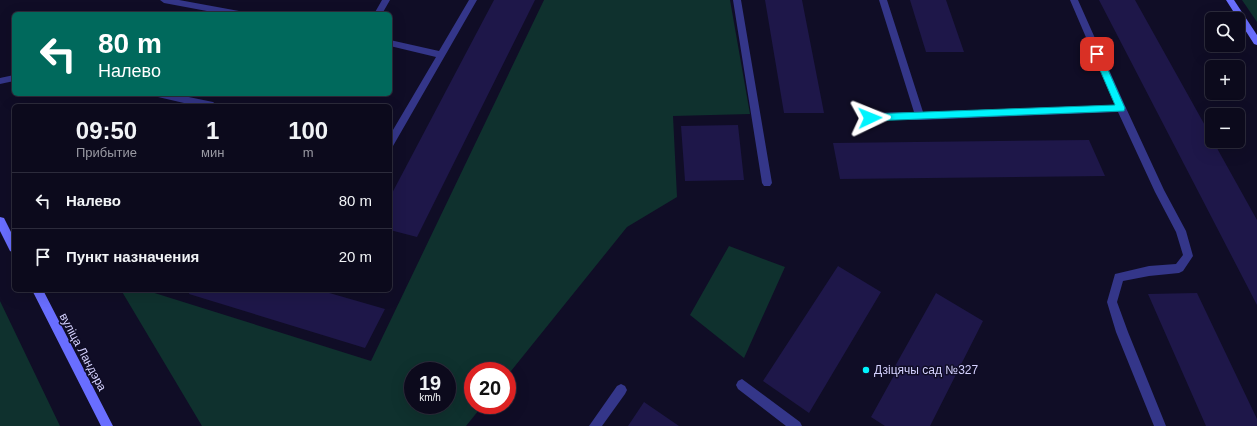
<!DOCTYPE html>
<html lang="ru">
<meta charset="utf-8">
<style>
body{margin:0;font-family:Arial,sans-serif;background:#1a1829;color:#f1f3f6;height:100vh;display:flex;flex-direction:column;font-size:15px;white-space:nowrap}
*{box-sizing:border-box;margin:0}
p{font-size:13px;color:#9a9aa3}
.icon{flex:none;width:22px;height:22px;fill:none;stroke:currentColor;stroke-width:2;stroke-linecap:round;stroke-linejoin:round}
.map{position:relative;flex:1;overflow:hidden}
.drawer{position:absolute;left:12px;top:104px;width:380px;height:188px;display:flex;flex-direction:column;background:#0c0a1c;border-radius:6px;box-shadow:0 4px 16px #0002,0 0 0 1px #2c2b3b}
.drawer>*{flex:none}
.banner{position:absolute;left:12px;top:12px;width:380px;height:84px;border-radius:6px;box-shadow:0 4px 16px #0002,0 0 0 1px #2c2b3b;background:#00695c;color:#fff;overflow:hidden}
.tools{position:absolute;left:1205px;top:12px;display:grid;gap:8px}
.tools a{display:grid;place-items:center;width:40px;height:40px;border-radius:6px;background:#0c0a1c;box-shadow:0 4px 16px #0002,0 0 0 1px #2c2b3b;font-size:20px}
.speed{position:absolute;left:404px;top:362px;display:flex;gap:8px;font-size:20px;font-weight:700;text-align:center}
.speed>*{display:grid;place-content:center;width:52px;height:52px;border-radius:50%;background:#0c0a1c;box-shadow:0 4px 16px #0002,0 0 0 1px #2c2b3b;line-height:1}
.speed small{font-size:10px;font-weight:400}
.speed .limit{border:6px solid #d22;background:#fff;color:#111}
.pin{position:absolute;display:grid;place-items:center;width:34px;height:34px;color:#fff;margin:-17px;border-radius:8px;box-shadow:0 2px 6px #0006}
.me{position:absolute;width:44px;margin:-22px;rotate:88deg;stroke-linejoin:round;filter:drop-shadow(0 0 3px #0008)}
.turn{display:flex;align-items:center;gap:14px;height:84px;padding:0 20px;font-size:18px}
.turn .icon{width:52px;height:52px;stroke-width:2.5}
.turn b{display:block;font-size:28px;line-height:34px}
.eta{display:flex;justify-content:space-evenly;align-items:center;height:68px;text-align:center}
.eta b{font-size:24px;font-weight:700;line-height:28px}
ul{padding:0;list-style:none}
li{display:flex;align-items:center;gap:12px;height:56px;padding:0 20px;border-top:1px solid #2c2b3b}
li div{flex:1}
li b{display:block;font-size:15px}
li em{font-style:normal}
.map>svg:first-child{display:block}
</style>
<div class="map">
<svg width="1257" height="426" viewBox="0 0 1257 426">
<rect width="100%" height="100%" fill="#100d26"/>
<path fill="#0f312e" fill-rule="evenodd" d="M 544,0 L 730,0 L 750,114 L 673,116 L 677,197 L 627,227 L 507,376 L 507,371 L 473,371 L 473,405 L 483,405 L 466,426 L 202,426 L 121,290 L 145,290 L 371,361 ZM 413,371 L 447,371 L 447,405 L 413,405 Z
M 1242,0 L 1257,0 L 1257,22 Z
M 729,246 L 785,267 L 744,358 L 690,315 Z
M 0,301 L 60,426 L 0,426 Z"/>
<path fill="#1e1749" d="M 494,0 L 535,0 L 417,237 L 390,230 L 390,197 Z
M 765,0 L 802,0 L 824,113 L 784,113 Z
M 910,0 L 946,0 L 964,52 L 926,52 Z
M 1099,0 L 1135,0 L 1212,138 L 1212,141 L 1213,141 L 1257,220 L 1257,305 Z
M 738,125 L 744,180 L 685,181 L 681,126 Z
M 1089,140 L 1105,176 L 840,179 L 833,143 Z
M 838,266 L 881,292 L 809,413 L 763,381 Z
M 190,290 L 319,290 L 385,309 L 365,348 L 189,294 Z
M 936,293 L 983,321 L 930,426 L 885,426 L 871,417 L 897,370 L 894,368 Z
M 1197,293 L 1257,419 L 1257,426 L 1206,426 L 1148,294 Z
M 644,402 L 679,426 L 628,426 Z"/>
<g fill="none" stroke-linecap="round" stroke-linejoin="round">
<path fill="#343689" fill-rule="evenodd" d="M 160,0 L 179,0 L 239,11 L 243,14 L 223,14 L 164,3 Z
M 382,0 L 390,0 L 382,14 L 374,14 Z
M 469,0 L 477,0 L 393,146 L 390,147 L 390,135 L 436,57 L 390,46 L 390,40 L 439,51 Z
M 733,0 L 741,0 L 772,183 L 770,186 L 764,186 L 762,183 Z
M 879,0 L 887,0 L 923,112 L 1115,105 L 1070,0 L 1078,0 L 1126,108 L 1164,190 L 1186,231 L 1193,256 L 1183,271 L 1179,273 L 1149,276 L 1123,281 L 1117,302 L 1128,332 L 1166,426 L 1154,426 L 1116,332 L 1107,302 L 1115,274 L 1149,266 L 1176,264 L 1183,255 L 1176,232 L 1155,192 L 1118,112 L 920,120 L 867,120 L 865,117 L 867,114 L 870,113 L 914,112 Z
M 14,75 L 14,81 L 0,84 L 0,78 Z
M 154,94 L 174,94 L 213,102 L 218,106 L 197,106 L 158,97 Z
M 742,379 L 800,422 L 802,426 L 786,426 L 738,389 L 736,385 L 738,381 Z
M 621,384 L 625,386 L 627,390 L 625,394 L 602,426 L 589,426 L 617,386 Z"/>
<path fill="#696eff" fill-rule="evenodd" d="M 1226,0 L 1234,0 L 1257,35 L 1257,45 L 1254,44 Z
M 0,217 L 4,218 L 14,238 L 14,253 L 10,251 L 0,231 Z
M 32,290 L 43,290 L 113,426 L 101,426 Z"/>
</g>
<path fill="#00f3fd" stroke="#009ea4" d="M 1097,51 L 1101,54 L 1125,108 L 1124,111 L 870,121 L 866,118 L 870,114 L 1115,105 L 1093,54 Z"/>
<circle fill="#00f3fd" stroke="#100d26" stroke-width="1.5" cx="866" cy="370" r="4"/>
<g text-anchor="middle" dominant-baseline="central" stroke-width="3" stroke-linejoin="round" paint-order="stroke">
<g font-size="12" fill="#d5d2ff" stroke="#100d26">
<text transform="translate(83 352) rotate(62)">вуліца Ландэра</text>
</g>
<g font-size="12" fill="#d5d2ff" stroke="#100d26" text-anchor="start">
<text x="874" y="370">Дзіцячы сад №327</text>
</g>
</g>
</svg>
<div class="tools">
<a><svg class="icon" aria-label="search" viewBox="0 0 24 24"><circle cx="10" cy="10" r="6"/><path d="M15 15l6 6"/></svg></a>
<a>+</a>
<a>−</a>
</div>
<div class="speed"><div>19<small>km/h</small></div><div class="limit">20</div></div>
<div class="pin" style="left:1097px;top:54px;background:#d93025"><svg class="icon" aria-label="arrive" viewBox="0 0 24 24"><path d="M6 21V4h12l-3 4 3 4H6"/></svg></div>
<svg class="me" style="left:870px;top:118px" viewBox="-20 -20 40 40"><path d="M0-17L14 15 0 8-14 15z" fill="#00f3fd" stroke="#fff" stroke-width="4"/></svg>
<div class="banner">
<div class="turn"><svg class="icon" aria-label="left" viewBox="0 0 24 24"><path d="M17 20v-9H6M10 6l-5 5 5 5"/></svg><div><b>80 m</b>Налево</div></div>
</div>
<section class="drawer">
<div class="eta">
<div><b>09:50</b><p>Прибытие</p></div>
<div><b>1</b><p>мин</p></div>
<div><b>100</b><p>m</p></div>
</div>
<ul>
<li><svg class="icon" aria-label="left" viewBox="0 0 24 24"><path d="M17 20v-9H6M10 6l-5 5 5 5"/></svg><div><b>Налево</b></div><em>80 m</em></li>
<li><svg class="icon" aria-label="arrive" viewBox="0 0 24 24"><path d="M6 21V4h12l-3 4 3 4H6"/></svg><div><b>Пункт назначения</b></div><em>20 m</em></li>
</ul>
</section>
</div>
